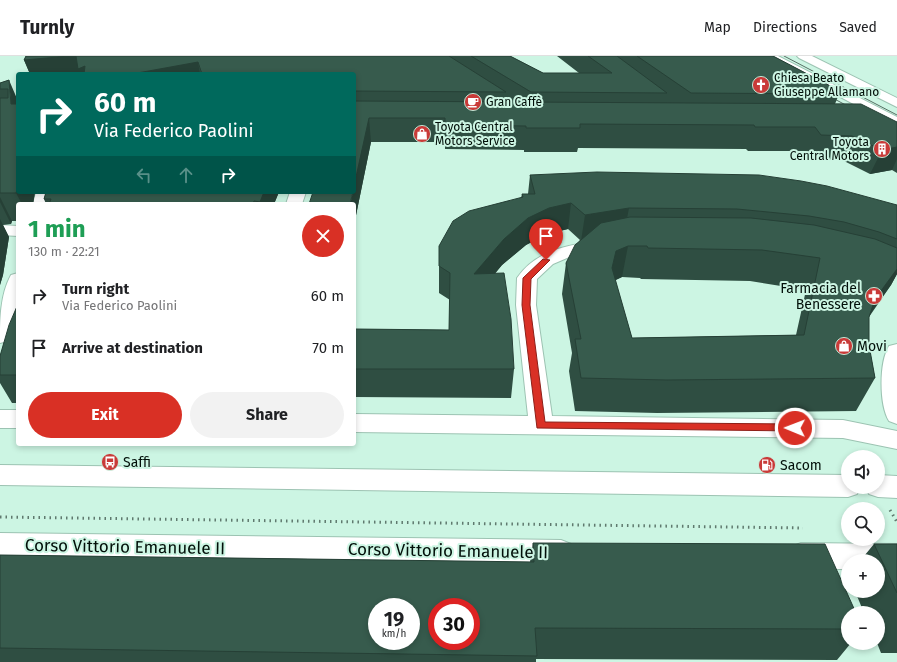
<!DOCTYPE html>
<meta charset="utf-8">
<style>
body{margin:0;font-family:"Fira Sans",sans-serif;background:#f2f2f2;color:#202124;height:100vh;display:flex;flex-direction:column;font-size:15px;white-space:nowrap}
*{box-sizing:border-box;margin:0}
p{font-size:13px;color:#757577}
.icon{flex:none;width:22px;height:22px;fill:none;stroke:currentColor;stroke-width:2;stroke-linecap:round;stroke-linejoin:round}
.map{position:relative;flex:1;overflow:hidden}
.panel{position:absolute;left:16px;top:146px;width:340px;height:244px;display:flex;flex-direction:column;background:#fff;border-radius:4px;box-shadow:0 2px 6px #0003}
.panel>*{flex:none}
.banner{position:absolute;left:16px;top:16px;width:340px;height:122px;border-radius:4px;box-shadow:0 2px 6px #0003;background:#00695c;color:#fff;overflow:hidden}
.controls{position:absolute;left:841px;top:394px;display:grid;gap:8px}
.controls a{display:grid;place-items:center;width:44px;height:44px;border-radius:50%;background:#fff;box-shadow:0 2px 6px #0003;font-size:20px}
.speed{position:absolute;left:368px;top:542px;display:flex;gap:8px;font-size:20px;font-weight:700;text-align:center}
.speed>*{display:grid;place-content:center;width:52px;height:52px;border-radius:50%;background:#fff;box-shadow:0 2px 6px #0003;line-height:1}
.speed small{font-size:10px;font-weight:400}
.speed .limit{border:6px solid #d22;background:#fff;color:#111}
.pin{position:absolute;display:grid;place-items:center;width:34px;height:34px;color:#fff;margin:-41px -17px;border-radius:50% 50% 50% 0;rotate:-45deg;box-shadow:0 0 4px #0007}
.pin .icon{rotate:45deg}
.me{position:absolute;width:44px;margin:-22px;rotate:271deg;stroke-linejoin:round;filter:drop-shadow(0 0 3px #0008)}
.turn{display:flex;align-items:center;gap:14px;height:84px;padding:0 12px;font-size:18px}
.turn .icon{width:52px;height:52px;stroke-width:2.5}
.turn b{display:block;font-size:28px;line-height:34px}
.lanes{display:flex;align-items:center;height:38px;padding:0 12px;background:#0003;justify-content:center;gap:20px;direction:ltr}
.lanes .off{opacity:.35}
.round{display:grid;place-items:center;flex:none;width:42px;height:42px;border-radius:21px;background:#f2f2f2}
.head{display:flex;align-items:center;justify-content:space-between;height:68px;padding:0 12px}
h1{font-size:24px;font-weight:700;line-height:30px;color:#1e9e55}
.cta{display:flex;gap:8px;margin-top:auto;padding:8px 12px}
.cta a{flex:1;height:46px;border-radius:24px;background:#d93025;color:#fff;font-size:16px;font-weight:700;line-height:46px;text-align:center}
.cta a+a{background:#f2f2f2;color:#202124}
ul{padding:0;list-style:none}
li{display:flex;align-items:center;gap:12px;height:52px;padding:0 12px}
li div{flex:1}
li b{display:block;font-size:15px}
li em{font-style:normal}
header{display:flex;align-items:center;gap:24px;box-sizing:border-box;height:56px;padding:0 20px;background:#fff;border-bottom:1px solid #e0e0e0}
header strong{font-size:19px}
nav{display:flex;gap:22px;margin-inline-start:auto;font-size:14px}
.map>svg:first-child{display:block}
</style>
<header>
<strong>Turnly</strong>
<nav><a>Map</a><a>Directions</a><a>Saved</a></nav>
</header>
<div class="map">
<svg width="897" height="606" viewBox="0 0 897 606">
<rect width="100%" height="100%" fill="#ccf5e3"/>
<g fill="none" stroke-linecap="round" stroke-linejoin="round">
<g stroke="#9cc3b2" stroke-width="2">
<path id="minor" d="M 797,0 L 812,0 L 897,42 L 897,51 L 799,2 Z
M 36,136 L 52,136 L 49,148 L 33,148 Z
M 290,136 L 306,136 L 302,148 L 286,148 Z
M 0,169 L 18,170 L 18,180 L 0,179 Z
M 602,184 L 608,185 L 611,189 L 608,193 L 574,199 L 553,208 L 537,223 L 536,249 L 552,360 L 843,364 L 897,375 L 897,393 L 843,382 L 354,376 L 354,358 L 528,360 L 516,249 L 517,222 C 537,193 570,189 602,184 Z
M 18,217 C 18,240 20,265 8,285 L 0,287 C 0,264 0,239 11,219 Z
M 897,288 L 897,368 L 889,365 C 879,349 879,306 889,290 Z
M 0,354 L 18,354 L 18,372 L 0,372 Z
M 0,477 L 561,484 L 571,488 L 575,497 L 571,506 L 561,510 L 0,501 Z
M 801,487 L 897,488 L 897,514 L 878,514 L 878,505 L 848,505 L 848,513 L 801,513 L 791,509 L 787,500 L 791,491 Z"/>
</g>
<g stroke="#9cc3b2" stroke-width="2">
<path id="major" d="M 763,0 L 778,0 L 897,61 L 897,71 Z
M 0,409 L 848,419 L 848,431 L 861,431 L 857,438 L 848,441 L 0,429 Z
M 878,419 L 897,420 L 897,442 L 878,441 L 869,438 L 865,431 L 878,431 Z"/>
</g>
<path stroke="#5f796e" stroke-width="2.5" stroke-dasharray="1 3" stroke-linecap="butt" d="M 314,388 L 351,388"/>
<path stroke="#5f796e" stroke-width="3" stroke-dasharray="1.5 4" stroke-linecap="butt" d="M 890,454 L 897,466
M 0,461 L 803,472"/>
<use href="#minor" fill="#fff" fill-rule="evenodd"/>
<use href="#major" fill="#fff" fill-rule="evenodd"/>
<path stroke="#576f64" stroke-width="1" d="M 784,0 L 897,59
M 827,39 L 855,54"/>
</g>
<path fill="#2f4e42" fill-rule="evenodd" d="M 26,0 L 510,0 L 543,17 L 579,17 L 557,0 L 773,0 L 838,34 L 837,37 L 839,38 L 835,48 L 897,66 L 897,117 L 892,114 L 870,118 L 842,104 L 812,103 L 806,95 L 748,95 L 746,93 L 578,92 L 577,96 L 524,96 L 524,94 L 445,93 L 445,86 L 371,86 L 354,169 L 354,18 L 30,18 L 24,4 ZM 506,44 L 510,46 L 506,46 Z
M 9,24 L 18,136 L 35,136 L 33,148 L 18,148 L 18,165 L 12,165 L 11,168 L 3,169 L 9,181 L 3,219 L 0,229 L 0,27 Z
M 530,119 L 897,149 L 897,218 L 891,229 L 869,261 L 869,289 L 875,322 L 856,355 L 657,357 L 575,355 L 569,315 L 572,297 L 562,238 L 566,207 L 580,184 L 568,173 L 547,178 L 526,189 L 502,209 L 495,217 L 514,313 L 511,342 L 354,341 L 354,273 L 449,274 L 450,244 L 439,237 L 439,210 L 521,142 L 522,138 L 528,138 ZM 622,221 L 640,222 L 641,223 L 750,225 L 806,234 L 796,279 L 632,282 L 615,224 Z
M 46,136 L 279,136 L 274,148 L 46,148 L 44,143 Z
M 18,248 L 18,347 L 12,347 L 0,327 L 0,300 Z
M 533,487 L 848,557 L 848,587 L 851,587 L 837,604 L 536,603 L 536,606 L 0,606 L 0,499 L 530,506 Z
M 874,488 L 897,488 L 897,597 L 881,597 L 877,587 L 878,587 L 878,557 L 864,557 L 855,535 L 878,535 L 878,505 L 860,505 Z"/>
<path fill="#264036" d="M 65,0 L 78,0 L 85,10 L 88,18 L 30,18 L 24,4 Z
M 198,6 L 200,18 L 132,18 Z
M 9,24 L 18,45 L 18,64 L 11,48 Z
M 369,62 L 371,86 L 354,169 L 354,148 L 350,148 L 353,136 L 354,136 L 354,130 Z
M 897,91 L 897,103 L 892,114 L 870,118 L 882,94 Z
M 18,130 L 18,136 L 35,136 L 33,148 L 22,148 L 16,137 Z
M 264,136 L 279,136 L 274,148 L 260,148 L 260,146 Z
M 0,141 L 12,165 L 11,168 L 0,146 Z
M 571,147 L 568,173 L 547,178 L 526,189 L 502,209 L 473,245 L 474,218 L 504,183 L 528,162 L 549,152 Z
M 629,152 L 624,178 L 581,185 L 585,159 Z
M 0,163 L 9,181 L 3,219 L 0,229 Z
M 628,190 L 622,221 L 610,227 L 612,212 L 616,195 Z
M 897,213 L 897,218 L 891,229 L 858,275 L 875,243 Z"/>
<path fill="#375b4d" stroke="#264036" fill-rule="evenodd" d="M 26,0 L 69,0 L 24,4 Z
M 76,0 L 449,0 L 506,36 L 354,35 L 354,18 L 202,18 L 198,6 L 132,18 L 84,18 L 85,10 L 78,13 Z
M 471,0 L 510,0 L 543,17 L 612,17 L 588,0 L 617,0 L 667,37 L 531,36 Z
M 637,0 L 773,0 L 838,34 L 831,34 L 839,38 L 691,37 Z
M 9,24 L 11,48 L 18,48 L 18,130 L 16,137 L 0,137 L 0,42 L 8,42 L 8,33 L 0,33 L 0,27 Z
M 354,45 L 861,48 L 897,66 L 897,91 L 882,94 L 852,80 L 821,79 L 815,71 L 755,71 L 754,69 L 580,68 L 580,72 L 526,72 L 526,70 L 445,69 L 445,62 L 369,62 L 354,130 Z
M 597,116 L 759,119 L 801,125 L 827,130 L 897,149 L 897,183 L 879,176 L 844,166 L 809,160 L 737,153 L 629,152 L 585,159 L 571,147 L 549,152 L 528,162 L 504,183 L 474,218 L 504,217 L 511,263 L 514,313 L 354,313 L 354,273 L 449,274 L 450,217 L 439,210 L 439,190 L 453,165 L 469,155 L 523,141 L 522,138 L 535,138 L 530,119 Z
M 46,136 L 264,136 L 260,146 L 254,145 L 253,148 L 49,148 L 51,143 L 44,143 Z
M 313,136 L 353,136 L 350,148 L 309,148 Z
M 630,161 L 751,162 L 814,169 L 875,183 L 897,192 L 897,213 L 875,243 L 869,261 L 869,289 L 875,322 L 667,324 L 581,322 L 575,283 L 581,283 L 566,207 L 575,189 L 601,167 ZM 628,190 L 647,190 L 648,192 L 762,194 L 820,202 L 804,279 L 632,282 L 612,212 L 616,195 Z
M 18,248 L 18,319 L 0,319 L 0,300 L 9,269 Z
M 533,487 L 825,488 L 856,557 L 848,557 L 848,573 L 535,572 L 537,600 L 0,592 L 0,499 L 534,506 ZM 377,551 L 411,551 L 411,585 L 377,585 ZM 437,551 L 471,551 L 471,585 L 437,585 Z
M 874,488 L 897,488 L 897,537 Z"/>
<path fill="#d93025" stroke="#8d1f18" d="M 543,203 L 550,204 L 531,223 L 530,249 L 545,366 L 795,368 L 799,370 L 800,372 L 799,375 L 537,372 L 522,249 L 523,222 Z"/>
<defs>
<g id="church-disc" transform="scale(0.9)"><circle r="9.5" fill="#c93a38" stroke="#ccf5e3"/><path d="M-1.2-6h2.4v3.5h3.3v2.4h-3.3V6h-2.4V-.1h-3.3v-2.4h3.3Z" fill="#fff"/></g>
<g id="cafe-disc" transform="scale(0.9)"><circle r="9.5" fill="#c93a38" stroke="#ccf5e3"/><path d="M-5.5-4.5H6V0H3Q3 3.5 0 3.5H-2.5Q-5.5 3.5-5.5 0ZM3-3.2v2h1.7v-2ZM-6 4.5H4V6H-6Z" fill="#fff"/></g>
<g id="shop-disc" transform="scale(0.9)"><circle r="9.5" fill="#c93a38" stroke="#ccf5e3"/><path d="M-5-2.5h2.3a2.7 3.5 0 0 1 5.4 0H5L5.5 6h-11ZM-1.5-2.5h3a1.5 2.3 0 0 0-3 0Z" fill="#fff"/></g>
<g id="building-disc" transform="scale(0.9)"><circle r="9.5" fill="#c93a38" stroke="#ccf5e3"/><path d="M-4-6H4V6H1V3H-1V6H-4ZM-2.5-4.3h1.7v1.8h-1.7ZM.8-4.3h1.7v1.8H.8ZM-2.5-1h1.7V.8h-1.7ZM.8-1h1.7V.8H.8Z" fill="#fff"/></g>
<g id="pharmacy-disc" transform="scale(0.9)"><circle r="9.5" fill="#c93a38" stroke="#ccf5e3"/><path d="M-2-6h4v4h4v4h-4v4h-4v-4h-4v-4h4Z" fill="#fff"/></g>
<g id="bus-disc" transform="scale(0.9)"><circle r="9.5" fill="#c93a38" stroke="#ccf5e3"/><path d="M-5-6H5V4H4V6H2V4H-2V6H-4V4H-5ZM-3.5-4V0h7V-4ZM-3.5 1.2v1.5H-2V1.2ZM2 1.2v1.5H3.5V1.2Z" fill="#fff"/></g>
<g id="fuel-disc" transform="scale(0.9)"><circle r="9.5" fill="#c93a38" stroke="#ccf5e3"/><path d="M-5.5-6h7V0h2V4h1.3V-2.5L3-4.5l.8-.8L6-3V5H2.5V1h-1V6h-7ZM-4.2-4.7v3.2H.2V-4.7Z" fill="#fff"/></g>
</defs>
<g fill-rule="evenodd">
<use href="#church-disc" x="761" y="29"/>
<use href="#cafe-disc" x="473" y="46"/>
<use href="#shop-disc" x="422" y="78"/>
<use href="#building-disc" x="882" y="93"/>
<use href="#pharmacy-disc" x="874" y="240"/>
<use href="#shop-disc" x="844" y="290"/>
<use href="#bus-disc" x="110" y="406"/>
<use href="#fuel-disc" x="767" y="409"/>
</g>
<g text-anchor="middle" dominant-baseline="central" stroke-width="4" stroke-linejoin="round" paint-order="stroke">
<g font-size="12" fill="#020f09" stroke="#ccf5e3" text-anchor="start">
<text x="774" y="22">Chiesa Beato<tspan x="774" dy="14">Giuseppe Allamano</tspan></text>
<text x="486" y="46">Gran Caffè</text>
<text x="435" y="71">Toyota Central<tspan x="435" dy="14">Motors Service</tspan></text>
<text x="869" y="86" text-anchor="end">Toyota<tspan x="869" dy="14">Central Motors</tspan></text>
</g>
<g font-size="14" fill="#020f09" stroke="#ccf5e3" text-anchor="start">
<text x="861" y="232" text-anchor="end">Farmacia del<tspan x="861" dy="16">Benessere</tspan></text>
<text x="857" y="290">Movi</text>
<text x="123" y="406">Saffi</text>
<text x="780" y="409">Sacom</text>
</g>
<g font-size="17" fill="#020f09" stroke="#ccf5e3">
<text transform="translate(125 491) rotate(1)">Corso Vittorio Emanuele II</text>
<text transform="translate(448 495) rotate(1)">Corso Vittorio Emanuele II</text>
</g>
</g>
</svg>
<div class="controls">
<a><svg class="icon" aria-label="sound" viewBox="0 0 24 24"><path d="M4 9h4l5-4v14l-5-4H4zM17 9q2 3 0 6"/></svg></a>
<a><svg class="icon" aria-label="search" viewBox="0 0 24 24"><circle cx="10" cy="10" r="6"/><path d="M15 15l6 6"/></svg></a>
<a>+</a>
<a>−</a>
</div>
<div class="speed"><div>19<small>km/h</small></div><div class="limit">30</div></div>
<div class="pin" style="left:546px;top:204px;background:#d93025"><svg class="icon" aria-label="arrive" viewBox="0 0 24 24"><path d="M6 21V4h12l-3 4 3 4H6"/></svg></div>
<svg class="me" style="left:795px;top:372px" viewBox="-20 -20 40 40"><circle r="17" fill="#d93025" stroke="#fff" stroke-width="3"/><path d="M0-11L8 9 0 5-8 9z" fill="#fff"/></svg>
<div class="banner">
<div class="turn"><svg class="icon" aria-label="right" viewBox="0 0 24 24"><path d="M7 20v-9h11M14 6l5 5-5 5"/></svg><div><b>60 m</b>Via Federico Paolini</div></div>
<div class="lanes"><svg class="icon off" aria-label="left" viewBox="0 0 24 24"><path d="M17 20v-9H6M10 6l-5 5 5 5"/></svg><svg class="icon off" aria-label="ahead" viewBox="0 0 24 24"><path d="M12 20V5M6 11l6-6 6 6"/></svg><svg class="icon" aria-label="right" viewBox="0 0 24 24"><path d="M7 20v-9h11M14 6l5 5-5 5"/></svg></div>
</div>
<section class="panel">
<div class="head"><div><h1>1 min</h1><p>130 m · 22:21</p></div><a class="round" style="background:#d93025;color:#fff"><svg class="icon" aria-label="close" viewBox="0 0 24 24"><path d="M6 6l12 12M18 6L6 18"/></svg></a></div>
<ul>
<li><svg class="icon" aria-label="right" viewBox="0 0 24 24"><path d="M7 20v-9h11M14 6l5 5-5 5"/></svg><div><b>Turn right</b><p>Via Federico Paolini</p></div><em>60 m</em></li>
<li><svg class="icon" aria-label="arrive" viewBox="0 0 24 24"><path d="M6 21V4h12l-3 4 3 4H6"/></svg><div><b>Arrive at destination</b></div><em>70 m</em></li>
</ul>
<div class="cta"><a>Exit</a><a>Share</a></div>
</section>
</div>
